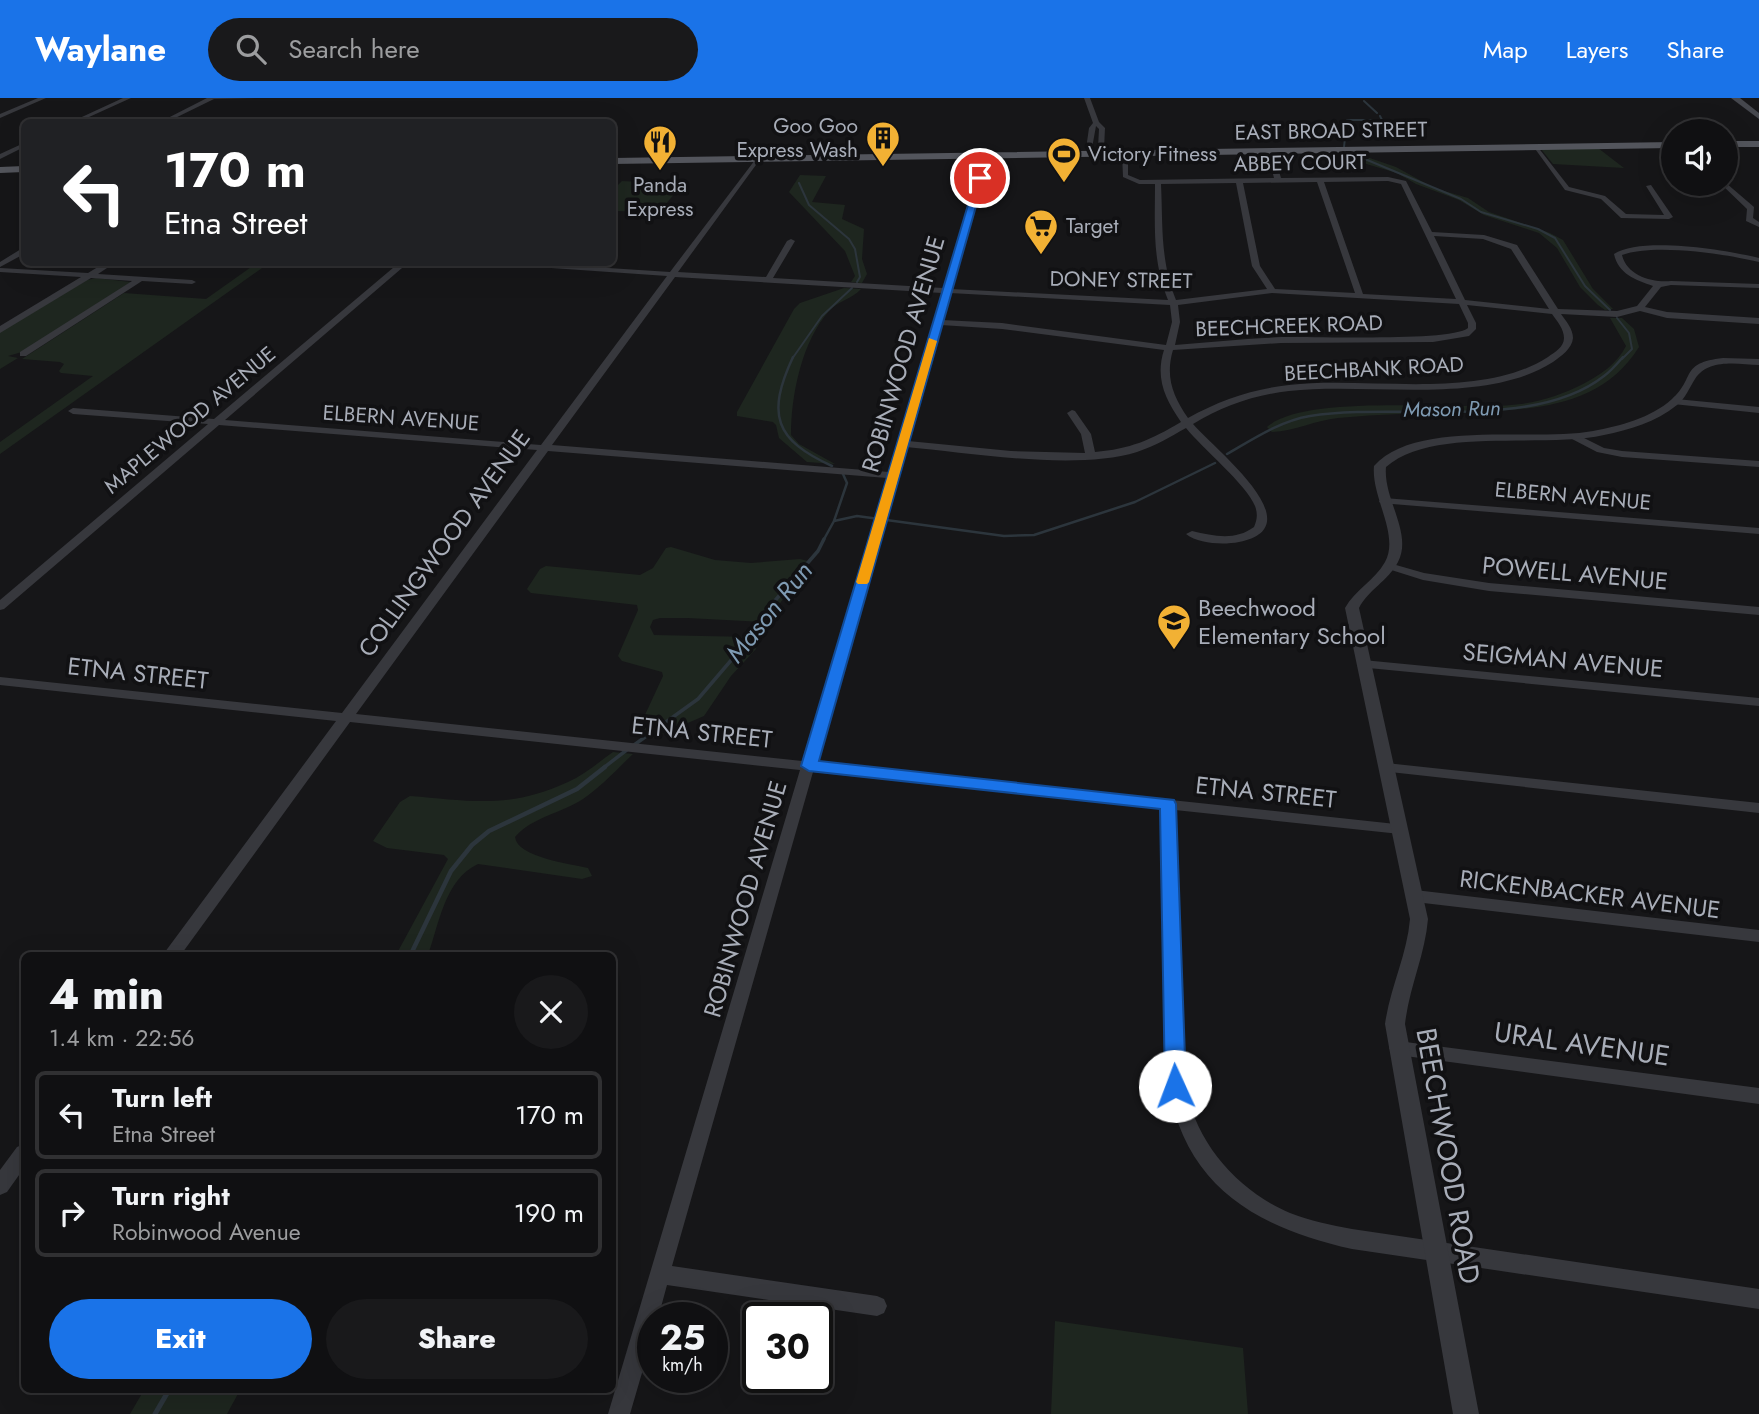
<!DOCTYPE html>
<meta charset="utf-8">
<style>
body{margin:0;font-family:Jost,sans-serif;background:#19191b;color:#f1f3f6;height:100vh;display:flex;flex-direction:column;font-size:26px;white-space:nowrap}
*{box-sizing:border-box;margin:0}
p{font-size:23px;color:#9c9d9f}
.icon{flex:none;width:38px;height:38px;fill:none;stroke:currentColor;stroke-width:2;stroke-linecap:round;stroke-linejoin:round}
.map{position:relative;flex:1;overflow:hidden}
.panel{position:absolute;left:21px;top:854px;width:595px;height:441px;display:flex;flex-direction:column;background:#101012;border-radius:10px;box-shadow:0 7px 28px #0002,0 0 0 2px #303032}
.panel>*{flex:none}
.guide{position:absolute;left:21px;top:21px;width:595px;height:147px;border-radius:10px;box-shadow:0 7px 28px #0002,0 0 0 2px #303032;background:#202124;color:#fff;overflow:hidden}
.fabs{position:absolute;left:1661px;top:21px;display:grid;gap:14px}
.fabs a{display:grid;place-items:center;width:77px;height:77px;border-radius:50%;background:#101012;box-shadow:0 7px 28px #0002,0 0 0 2px #303032;font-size:35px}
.speed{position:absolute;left:637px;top:1204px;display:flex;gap:14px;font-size:35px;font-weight:700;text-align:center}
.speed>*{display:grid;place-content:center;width:91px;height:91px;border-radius:50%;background:#101012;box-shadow:0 7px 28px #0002,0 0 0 2px #303032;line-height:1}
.speed small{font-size:18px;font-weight:400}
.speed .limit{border:4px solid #111;border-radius:10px;background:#fff;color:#111}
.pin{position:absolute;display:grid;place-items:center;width:60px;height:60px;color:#fff;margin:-30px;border:4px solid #fff;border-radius:50%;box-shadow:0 2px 7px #0007}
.me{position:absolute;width:77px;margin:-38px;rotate:358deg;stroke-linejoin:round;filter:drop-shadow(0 0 5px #0008)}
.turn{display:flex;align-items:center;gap:24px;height:147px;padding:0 28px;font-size:32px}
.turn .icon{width:91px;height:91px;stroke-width:2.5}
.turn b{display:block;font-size:49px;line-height:60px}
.round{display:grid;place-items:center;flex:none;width:74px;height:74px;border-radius:37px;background:#19191b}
.headline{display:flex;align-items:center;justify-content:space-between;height:119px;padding:0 28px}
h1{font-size:42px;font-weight:800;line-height:52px}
.primary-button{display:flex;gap:14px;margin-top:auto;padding:14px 28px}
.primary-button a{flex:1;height:80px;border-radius:42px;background:#1a73e8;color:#fff;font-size:28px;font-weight:800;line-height:80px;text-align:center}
.primary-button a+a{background:#19191b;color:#f1f3f6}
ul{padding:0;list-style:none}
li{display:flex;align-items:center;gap:21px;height:88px;margin:0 14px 10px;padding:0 14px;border:4px solid #303032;border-radius:10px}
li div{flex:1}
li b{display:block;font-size:26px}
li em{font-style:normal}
header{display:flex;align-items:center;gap:42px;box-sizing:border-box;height:98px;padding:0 35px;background:#1a73e8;color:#fff}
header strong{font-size:33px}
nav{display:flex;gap:38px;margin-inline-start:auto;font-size:24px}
.search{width:490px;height:63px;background:#19191b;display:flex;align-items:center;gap:18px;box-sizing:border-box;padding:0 24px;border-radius:38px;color:#9c9d9f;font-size:26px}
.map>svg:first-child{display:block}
</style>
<header>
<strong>Waylane</strong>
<div class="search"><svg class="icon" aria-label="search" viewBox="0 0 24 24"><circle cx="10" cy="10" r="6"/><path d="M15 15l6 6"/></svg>Search here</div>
<nav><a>Map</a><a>Layers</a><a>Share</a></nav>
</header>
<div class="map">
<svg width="1759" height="1316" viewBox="0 0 1759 1316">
<rect width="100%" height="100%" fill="#161618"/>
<path fill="#1e261f" d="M 1598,50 L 1624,70 L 1553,66 L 1541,51 Z
M 1345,54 L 1355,55 L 1396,69 L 1434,90 L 1468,100 L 1489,114 L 1550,135 L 1563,142 L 1593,191 L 1613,211 L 1605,212 L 1598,207 L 1580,189 L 1557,150 L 1539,135 L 1484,117 L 1459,102 L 1416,86 L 1397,75 L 1363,65 Z
M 800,77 L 826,78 L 812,104 L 845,107 L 842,121 L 864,131 L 862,161 L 867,176 L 862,185 L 851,184 L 855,178 L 845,153 L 789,94 Z
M 622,83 L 673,86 L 676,94 L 659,114 L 613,113 L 613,92 Z
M 250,165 L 269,165 L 0,356 L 0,344 L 93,278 L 61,275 L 59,273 L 64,266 L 60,264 L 22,261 L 124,195 L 206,201 L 254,167 L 248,166 Z
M 96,180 L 131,184 L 22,254 L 8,258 L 18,260 L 0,271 L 0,234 L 87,182 Z
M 844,190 L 861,191 C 852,201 838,203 829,213 C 802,243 791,297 791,337 L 799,346 L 835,366 L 807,364 L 779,340 L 776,327 L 773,324 L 737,318 L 737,314 L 794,211 L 800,205 Z
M 1610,220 L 1622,220 L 1634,231 L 1639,249 C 1600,312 1527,312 1461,314 C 1420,315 1379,316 1338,320 C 1316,322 1295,333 1272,334 L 1267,329 C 1307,294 1463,314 1521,306 C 1543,303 1563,296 1583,286 C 1600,277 1617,266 1626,248 Z
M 671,449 L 715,462 L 751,465 L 800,461 L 808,463 L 807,471 L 765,524 L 688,520 L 660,520 L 653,522 L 650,529 L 654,537 L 752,539 L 758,544 L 756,551 L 731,578 L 704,618 L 653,640 L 632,638 L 644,619 L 663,578 L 662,574 L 622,563 L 618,558 L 638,512 L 637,507 L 531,495 L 527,491 L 540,471 L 546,468 L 640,477 L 653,470 L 666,450 Z
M 613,654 L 633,656 C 617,671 601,689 583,701 C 562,715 532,719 515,739 C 517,759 570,766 588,770 L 592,778 L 582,781 L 478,766 C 445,781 439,826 428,857 L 396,857 L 448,761 L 444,757 L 387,750 L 373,743 L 400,704 L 410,698 C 471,703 510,711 568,684 C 584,677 599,664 613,654 Z
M 1055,1223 L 1243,1250 L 1248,1316 L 1051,1316 Z
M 144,1292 L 240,1292 L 227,1316 L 130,1316 Z"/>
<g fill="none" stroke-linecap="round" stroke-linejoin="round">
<path stroke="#2c353c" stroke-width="2" d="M 1364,3 L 1377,15
M 1344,49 L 1347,22 L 1382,22 L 1380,18
M 1348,54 L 1461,101 L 1481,114 L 1538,131 L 1555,140 L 1585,188 L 1610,212
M 799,85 L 809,107 L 849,141 L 855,151 L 860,179 L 857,184
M 1617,220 L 1629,235 L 1632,251 L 1622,261
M 792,261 L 822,218 L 852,190"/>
<path stroke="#2c353c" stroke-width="2.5" d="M 793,259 C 766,317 775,342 832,368
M 1227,356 C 1253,341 1280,323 1310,318 C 1395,304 1533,334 1604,278 C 1611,273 1617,266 1623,259
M 834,423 L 847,385 L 843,376
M 823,443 L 834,423 L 857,418 L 1004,438 L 1034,437 L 1135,404 L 1215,365"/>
<path stroke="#2c353c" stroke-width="3.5" d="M 634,647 L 698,601 L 745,546 L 766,513 L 818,453 L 824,441
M 602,671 L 628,651"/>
<path stroke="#2c353c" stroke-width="4.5" d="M 410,858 L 451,773 L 472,747 L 489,733 L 577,691 L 605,669"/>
<path stroke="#2c353c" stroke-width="5" d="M 155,1316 L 169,1292"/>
<path fill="#37383d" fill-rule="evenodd" d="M 38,0 L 46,0 L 0,20 L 0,16 Z
M 123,0 L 131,0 L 78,24 L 71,24 Z
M 207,0 L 256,1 L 214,1 L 167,24 L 160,24 Z
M 1084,0 L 1090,0 L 1099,24 L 1105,30 L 1104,51 L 1095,57 L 1086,51 L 1089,30 L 1093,25 ZM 1096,28 L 1099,31 L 1098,50 L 1095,52 L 1092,50 Z
M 24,45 L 24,49 L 0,61 L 0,56 Z
M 1533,48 L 1537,48 L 1569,89 L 1605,98 L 1626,116 L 1664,117 L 1646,88 L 1651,87 L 1673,119 L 1669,121 L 1621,120 L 1601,101 L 1565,92 Z
M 1270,51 L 1273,53 L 1281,80 L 1388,79 L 1406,83 L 1432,134 L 1484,137 L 1517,147 L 1558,211 L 1617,213 L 1637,208 L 1653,188 C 1636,182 1618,176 1614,156 C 1641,138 1727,152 1759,160 L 1759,164 C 1725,156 1655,145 1622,157 C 1627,178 1653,185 1671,183 L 1759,186 L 1759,190 L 1671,187 L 1661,189 L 1645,209 L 1667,214 L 1759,220 L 1759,226 L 1667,220 L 1640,213 L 1617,219 L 1561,216 C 1566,223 1573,231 1573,240 C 1572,251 1561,258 1553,264 C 1484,308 1368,284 1289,293 C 1254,297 1223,308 1193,326 C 1213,350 1316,429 1239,444 C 1223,447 1199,446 1186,436 L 1192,433 C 1214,438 1235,443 1254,429 C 1257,422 1258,416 1255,408 C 1247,387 1202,350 1186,330 C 1170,339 1155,348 1137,354 C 1075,373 972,355 906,349 L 816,664 L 1405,727 L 1407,731 L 1405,735 L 1400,736 L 1175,712 C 1177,771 1179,829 1181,888 C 1182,923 1180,960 1187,994 C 1198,1048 1240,1094 1290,1115 C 1310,1123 1331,1127 1352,1131 L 1759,1191 L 1759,1211 L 1352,1151 C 1250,1128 1179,1084 1166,972 L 1161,711 L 813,674 L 672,1168 L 877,1198 L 884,1201 L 887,1208 L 884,1215 L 877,1218 L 667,1187 L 658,1220 L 653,1220 L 653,1237 L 630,1316 L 608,1316 L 800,672 L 350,624 L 180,858 L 162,858 L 336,623 L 0,587 L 0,579 L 342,615 L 537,352 L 219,327 L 4,511 L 0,512 L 0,502 L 208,326 L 73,316 L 68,313 L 73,310 L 214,321 L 400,164 L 409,164 L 225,322 L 541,347 L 667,178 L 465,164 L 516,164 L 670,174 L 758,58 L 761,60 L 678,174 L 766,179 L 787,143 L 791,141 L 795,143 L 773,180 L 943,190 L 983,57 L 986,55 L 989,57 L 951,191 L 1168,202 C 1152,162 1155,129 1155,86 L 1139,86 L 1123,79 L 1122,55 L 1125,53 L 1128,55 L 1128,77 L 1140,82 L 1274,80 L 1267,53 ZM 1388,83 L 1401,86 L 1456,201 L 1363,196 L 1324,84 ZM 1317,84 L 1355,195 L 1275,191 L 1260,168 L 1243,85 ZM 1236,85 L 1252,168 L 1267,191 L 1176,202 C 1160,162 1163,128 1161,86 ZM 1434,138 L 1483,141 L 1511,151 L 1549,211 L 1465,202 ZM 675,179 L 942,195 L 889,374 L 552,347 ZM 950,195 L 1170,207 L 1172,224 L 1166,247 L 1002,225 L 942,222 ZM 1272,195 L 1459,206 L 1468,225 L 1468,230 C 1451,244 1313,238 1282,239 C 1246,241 1210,244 1175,247 L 1180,224 L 1178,207 ZM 1467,207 L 1552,216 C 1557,223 1564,231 1564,240 C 1564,249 1555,254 1548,259 C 1480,303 1367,278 1289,287 C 1253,291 1220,302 1188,320 C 1173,298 1165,279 1173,252 L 1281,245 L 1433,244 L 1469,238 L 1476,231 L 1476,225 ZM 941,227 L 1002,231 L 1164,252 C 1155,280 1165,301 1181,324 C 1151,342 1130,351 1095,354 L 1091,336 L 1075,313 L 1072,312 L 1067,315 L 1081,336 L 1085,355 L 1011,353 L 908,343 ZM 548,353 L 887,380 L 802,663 L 356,616 Z
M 1726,85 L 1754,109 L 1753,120 L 1759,124 L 1759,129 L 1746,123 L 1747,111 L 1721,86 Z
M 21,151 L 24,151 L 24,156 L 0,169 L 0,164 Z
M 106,164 L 116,164 L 98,176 L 192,182 L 196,184 L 192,186 L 142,183 L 26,258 L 20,258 L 20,254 L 132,183 L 91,180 L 0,235 L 0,228 L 81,179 L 0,174 L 0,170 L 88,175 Z
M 1676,301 L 1759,309 L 1759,315 L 1673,306 L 1673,302 Z
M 1576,336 L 1604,350 L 1622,353 L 1759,363 L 1759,369 L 1622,359 L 1597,354 L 1572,341 L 1572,337 Z
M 1384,400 L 1759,430 L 1759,436 L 1380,405 L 1379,403 Z
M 1389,465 L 1424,475 L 1489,485 L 1759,509 L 1759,517 L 1489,493 L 1423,482 L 1385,470 L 1385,466 Z
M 1363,562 L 1759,600 L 1759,608 L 1358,569 L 1357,566 Z
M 1386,665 L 1759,705 L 1759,715 L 1381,673 L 1379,670 L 1381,667 Z
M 1415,792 L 1759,832 L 1759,844 L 1415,804 L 1409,802 L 1407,798 L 1409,794 Z
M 1398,943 L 1759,990 L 1759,1006 L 1398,957 L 1392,955 L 1389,950 L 1392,945 Z
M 24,1046 L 24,1070 L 7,1094 L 0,1097 L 0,1072 L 17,1049 Z"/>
<path fill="#37383d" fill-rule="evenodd" d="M 1723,260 L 1759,261 L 1759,267 C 1738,266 1708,260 1695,281 C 1689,290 1686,300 1677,307 C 1656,324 1629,332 1604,337 C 1542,351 1432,328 1386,369 C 1383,401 1413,435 1398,464 C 1388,483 1368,492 1359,510 L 1428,821 C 1425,857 1409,890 1405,926 L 1479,1316 L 1453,1316 L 1385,926 C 1390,890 1407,857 1410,821 L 1345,510 C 1355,492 1375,482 1385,464 C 1400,437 1371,399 1374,368 C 1415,321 1534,344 1593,333 C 1620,328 1651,320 1672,301 C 1696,280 1679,265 1723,260 Z"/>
<path fill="#45474d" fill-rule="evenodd" d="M 1731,0 L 1740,0 L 1759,15 L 1759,21 Z"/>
<path fill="#53555c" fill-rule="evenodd" d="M 1726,43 L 1759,43 L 1759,49 L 1726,49 Z
M 1673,44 L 1673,50 L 612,66 L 612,60 Z
M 24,68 L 24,74 L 0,75 L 0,69 Z"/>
</g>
<path fill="#1a73e8" stroke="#114b97" stroke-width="2" d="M 980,77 L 984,80 L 819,663 L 1174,702 L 1176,706 L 1186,988 L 1183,994 L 1175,997 L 1168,994 L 1165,988 L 1160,711 L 809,673 L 801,668 L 976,80 Z"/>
<path fill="#f59e0b" d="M 929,240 L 937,243 L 869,484 L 867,486 L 858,486 L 856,484 Z"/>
<defs>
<g id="building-pin" transform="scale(1.75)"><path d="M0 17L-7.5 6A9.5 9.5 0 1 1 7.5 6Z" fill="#f2b134" stroke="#111113"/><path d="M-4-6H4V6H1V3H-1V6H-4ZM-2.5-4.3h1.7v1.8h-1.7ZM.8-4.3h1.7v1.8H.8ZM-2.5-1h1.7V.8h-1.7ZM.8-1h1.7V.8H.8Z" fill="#111"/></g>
<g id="restaurant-pin" transform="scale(1.75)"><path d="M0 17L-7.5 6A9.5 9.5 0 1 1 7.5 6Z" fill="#f2b134" stroke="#111113"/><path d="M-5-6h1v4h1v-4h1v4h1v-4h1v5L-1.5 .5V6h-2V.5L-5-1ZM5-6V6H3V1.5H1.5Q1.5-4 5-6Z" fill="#111"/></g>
<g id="stadium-pin" transform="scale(1.75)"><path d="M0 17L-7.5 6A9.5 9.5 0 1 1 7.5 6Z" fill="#f2b134" stroke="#111113"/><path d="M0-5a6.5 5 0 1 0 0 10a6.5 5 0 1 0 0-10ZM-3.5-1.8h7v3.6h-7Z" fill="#111"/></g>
<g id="supermarket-pin" transform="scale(1.75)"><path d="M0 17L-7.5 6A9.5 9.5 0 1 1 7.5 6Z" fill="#f2b134" stroke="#111113"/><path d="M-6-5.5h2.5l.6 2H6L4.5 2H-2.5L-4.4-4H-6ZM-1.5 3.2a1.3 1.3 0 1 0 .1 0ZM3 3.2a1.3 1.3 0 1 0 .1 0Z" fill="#111"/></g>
<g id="school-pin" transform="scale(1.75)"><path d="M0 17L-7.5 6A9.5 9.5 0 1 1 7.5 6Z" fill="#f2b134" stroke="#111113"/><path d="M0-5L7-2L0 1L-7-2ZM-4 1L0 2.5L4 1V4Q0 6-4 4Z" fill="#111"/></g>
</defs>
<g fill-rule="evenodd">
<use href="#building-pin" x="883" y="40"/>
<use href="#restaurant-pin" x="660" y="44"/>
<use href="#stadium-pin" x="1064" y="56"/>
<use href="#supermarket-pin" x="1041" y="128"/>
<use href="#school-pin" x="1174" y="523"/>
</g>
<g text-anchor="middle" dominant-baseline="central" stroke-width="7" stroke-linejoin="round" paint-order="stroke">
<g font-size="21" fill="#a8adb8" stroke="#111113" text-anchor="start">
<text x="858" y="28" text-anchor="end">Goo Goo<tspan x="858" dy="24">Express Wash</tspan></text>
<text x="1088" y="56">Victory Fitness</text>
<text x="660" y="87" text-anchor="middle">Panda<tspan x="660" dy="24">Express</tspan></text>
<text x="1066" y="128">Target</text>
</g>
<g font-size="21" fill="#a8adb8" stroke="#111113">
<text transform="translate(1331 33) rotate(-1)">EAST BROAD STREET</text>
<text transform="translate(1300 65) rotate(-1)">ABBEY COURT</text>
<text transform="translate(1121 182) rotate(1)">DONEY STREET</text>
<text transform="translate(1289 228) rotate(-2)">BEECHCREEK ROAD</text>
<text transform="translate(1374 271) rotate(-3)">BEECHBANK ROAD</text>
<text transform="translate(401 320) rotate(4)">ELBERN AVENUE</text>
<text transform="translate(190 322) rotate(-40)">MAPLEWOOD AVENUE</text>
<text transform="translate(1573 398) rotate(5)">ELBERN AVENUE</text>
</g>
<g font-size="21" font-style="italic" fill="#7f9bb3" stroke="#111113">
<text transform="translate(1452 311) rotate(-1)">Mason Run</text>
</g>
<g font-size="24" fill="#a8adb8" stroke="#111113">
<text transform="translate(903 256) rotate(-74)">ROBINWOOD AVENUE</text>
<text transform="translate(444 445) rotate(-54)">COLLINGWOOD AVENUE</text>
<text transform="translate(1575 475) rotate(5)">POWELL AVENUE</text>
<text transform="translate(1563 562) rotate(5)">SEIGMAN AVENUE</text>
<text transform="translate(138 575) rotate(6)">ETNA STREET</text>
<text transform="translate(702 634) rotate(6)">ETNA STREET</text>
<text transform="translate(1266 694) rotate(6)">ETNA STREET</text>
<text transform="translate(1590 796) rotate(7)">RICKENBACKER AVENUE</text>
<text transform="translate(745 801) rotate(-74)">ROBINWOOD AVENUE</text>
</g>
<g font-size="24" fill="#a8adb8" stroke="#111113" text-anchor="start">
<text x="1198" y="509">Beechwood<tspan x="1198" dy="28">Elementary School</tspan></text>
</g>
<g font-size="26" font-style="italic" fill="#7f9bb3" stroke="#111113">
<text transform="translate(769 514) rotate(-51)">Mason Run</text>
</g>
<g font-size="28" fill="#a8adb8" stroke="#111113">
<text transform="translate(1582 946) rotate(8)">URAL AVENUE</text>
<text transform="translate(1448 1058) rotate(80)">BEECHWOOD ROAD</text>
</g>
</g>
</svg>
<div class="fabs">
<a><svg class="icon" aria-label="sound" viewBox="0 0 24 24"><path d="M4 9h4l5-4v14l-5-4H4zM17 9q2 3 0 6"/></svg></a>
</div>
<div class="speed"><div>25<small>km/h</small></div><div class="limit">30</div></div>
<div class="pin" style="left:980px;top:80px;background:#d93025"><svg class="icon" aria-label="arrive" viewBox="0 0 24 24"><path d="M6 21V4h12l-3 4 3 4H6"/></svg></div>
<svg class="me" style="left:1175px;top:988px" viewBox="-20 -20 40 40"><circle r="19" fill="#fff"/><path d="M0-13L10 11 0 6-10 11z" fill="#1a73e8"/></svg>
<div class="guide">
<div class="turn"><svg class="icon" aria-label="left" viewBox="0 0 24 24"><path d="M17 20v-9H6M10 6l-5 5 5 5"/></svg><div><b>170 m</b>Etna Street</div></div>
</div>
<section class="panel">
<div class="headline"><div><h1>4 min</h1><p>1.4 km · 22:56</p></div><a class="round"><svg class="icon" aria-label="close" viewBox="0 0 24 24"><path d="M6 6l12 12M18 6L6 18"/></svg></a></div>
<ul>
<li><svg class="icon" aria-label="left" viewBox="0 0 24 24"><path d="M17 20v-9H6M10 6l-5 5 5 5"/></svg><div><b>Turn left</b><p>Etna Street</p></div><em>170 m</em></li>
<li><svg class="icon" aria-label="right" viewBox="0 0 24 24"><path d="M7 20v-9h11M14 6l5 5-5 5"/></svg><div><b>Turn right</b><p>Robinwood Avenue</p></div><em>190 m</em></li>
</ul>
<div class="primary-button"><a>Exit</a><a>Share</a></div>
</section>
</div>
